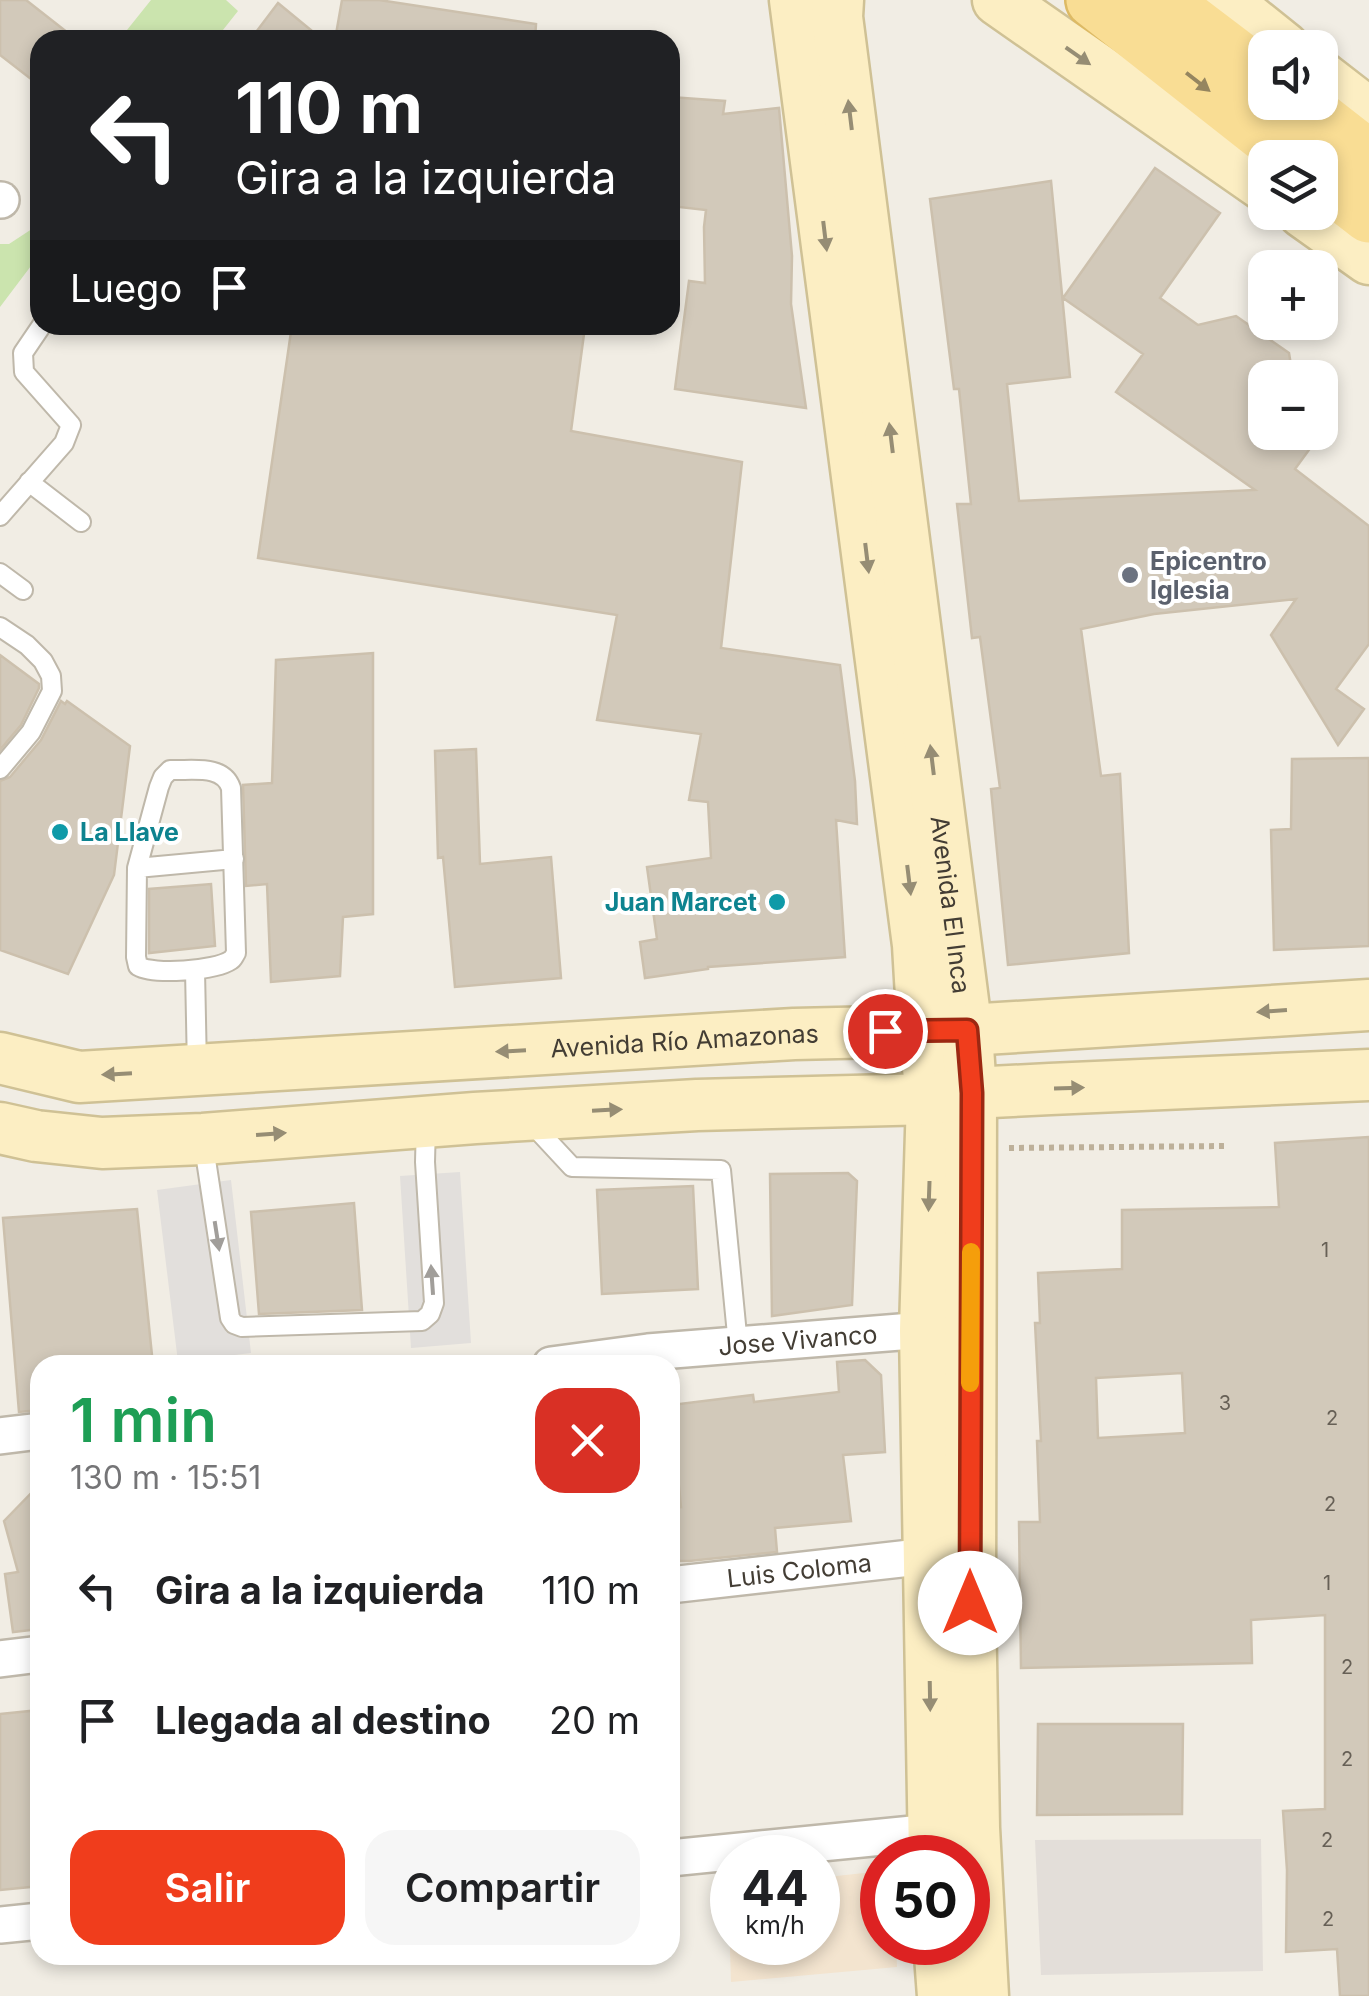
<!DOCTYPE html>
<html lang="es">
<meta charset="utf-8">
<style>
body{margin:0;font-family:Inter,sans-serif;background:#f6f6f6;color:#202124;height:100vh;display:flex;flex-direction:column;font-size:38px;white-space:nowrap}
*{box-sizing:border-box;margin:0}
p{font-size:32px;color:#757577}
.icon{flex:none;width:55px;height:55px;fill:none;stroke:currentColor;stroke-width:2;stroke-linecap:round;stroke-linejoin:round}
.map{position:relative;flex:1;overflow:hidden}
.panel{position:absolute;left:30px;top:1355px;width:650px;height:610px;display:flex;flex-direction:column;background:#fff;border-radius:30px;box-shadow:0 5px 15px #0003}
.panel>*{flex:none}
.banner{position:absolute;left:30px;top:30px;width:650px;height:305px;border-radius:30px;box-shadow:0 5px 15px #0003;background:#202124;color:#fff;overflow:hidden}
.controls{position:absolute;left:1248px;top:30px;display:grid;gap:20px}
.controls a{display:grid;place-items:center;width:90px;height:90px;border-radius:20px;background:#fff;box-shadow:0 5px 15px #0003;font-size:50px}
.speed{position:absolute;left:710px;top:1835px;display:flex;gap:20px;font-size:50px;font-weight:700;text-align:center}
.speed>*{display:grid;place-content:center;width:130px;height:130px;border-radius:50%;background:#fff;box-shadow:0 5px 15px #0003;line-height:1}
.speed small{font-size:25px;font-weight:400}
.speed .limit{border:15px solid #d22;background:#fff;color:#111}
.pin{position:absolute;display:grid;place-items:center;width:85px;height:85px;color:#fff;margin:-42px;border:5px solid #fff;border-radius:50%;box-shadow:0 2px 10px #0007}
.me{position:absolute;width:110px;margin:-55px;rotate:0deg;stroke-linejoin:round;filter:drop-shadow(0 0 8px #0008)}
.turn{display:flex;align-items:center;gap:35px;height:210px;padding:0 40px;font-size:45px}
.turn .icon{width:130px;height:130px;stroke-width:2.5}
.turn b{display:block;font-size:70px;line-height:85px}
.then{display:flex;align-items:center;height:95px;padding:0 40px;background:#0003;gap:20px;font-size:38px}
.round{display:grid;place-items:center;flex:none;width:105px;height:105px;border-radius:30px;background:#f6f6f6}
.overview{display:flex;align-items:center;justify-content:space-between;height:170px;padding:0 40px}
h1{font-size:60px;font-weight:600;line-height:75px;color:#1e9e55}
.cta{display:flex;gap:20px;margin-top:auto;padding:20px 40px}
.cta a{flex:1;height:115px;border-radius:30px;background:#f03d1c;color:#fff;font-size:40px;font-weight:600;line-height:115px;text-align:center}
.cta a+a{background:#f6f6f6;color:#202124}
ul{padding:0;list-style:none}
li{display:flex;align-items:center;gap:30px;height:130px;padding:0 40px}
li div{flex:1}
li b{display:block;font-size:38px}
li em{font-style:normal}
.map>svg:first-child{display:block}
</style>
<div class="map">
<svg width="1369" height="1996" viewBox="0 0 1369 1996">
<rect width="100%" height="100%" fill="#f1ede4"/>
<path fill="#f3e4cf" d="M 882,1871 L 882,1942 L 896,1943 L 897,1967 L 731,1982 L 728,1887 L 732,1887 L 732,1942 L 818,1942 L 818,1878 Z"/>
<path fill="#e3ded9" d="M 1261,1839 L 1263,1971 L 1041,1975 L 1035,1840 Z"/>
<path fill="#cbe4ae" d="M 151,0 L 226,0 L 238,11 L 215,40 L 119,40 Z
M 38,225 L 40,254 L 0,307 L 0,244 L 9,244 Z"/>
<path fill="#e2dfdc" d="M 460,1172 L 471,1343 L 411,1348 L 400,1176 Z
M 231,1180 L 251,1353 L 178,1362 L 157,1190 Z"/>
<path fill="#d2c9ba" stroke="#ccc0ad" stroke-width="2.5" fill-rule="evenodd" d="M 0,0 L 26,0 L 77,40 L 40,40 L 40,86 L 0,55 Z
M 342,0 L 379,0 L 536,24 L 535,40 L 335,40 Z
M 278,3 L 323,40 L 250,40 Z
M 670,97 L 725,101 L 723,114 L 779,108 L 792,256 L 791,304 L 806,408 L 675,389 L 689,281 L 705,283 L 704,227 L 706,210 L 670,206 Z
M 1155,168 L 1220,213 L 1160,298 L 1198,325 L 1236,316 L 1289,353 L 1293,378 L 1265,378 L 1265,432 L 1322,432 L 1295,469 L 1369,526 L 1369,644 L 1336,689 L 1364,709 L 1338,745 L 1271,635 L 1296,599 L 1154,614 L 1081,629 L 1101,776 L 1120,774 L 1129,953 L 1008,965 L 991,789 L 1000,788 L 980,637 L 972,638 L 957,504 L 971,504 L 959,389 L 954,389 L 930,199 L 1051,181 L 1070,377 L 1007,384 L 1019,501 L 1255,490 L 1116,392 L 1143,354 L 1063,298 Z
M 292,325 L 527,325 L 584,334 L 571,431 L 742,462 L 721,648 L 840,665 L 855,781 L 857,824 L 836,820 L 845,957 L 708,967 L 708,969 L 645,978 L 640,942 L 657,939 L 647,867 L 711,858 L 708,802 L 689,800 L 701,734 L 597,720 L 617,615 L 258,558 Z
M 373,653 L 373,914 L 343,917 L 340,976 L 271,982 L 267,884 L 246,886 L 243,785 L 272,783 L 276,660 Z
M 0,655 L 39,684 L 39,688 L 21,725 L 0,750 Z
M 61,701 L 65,704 L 67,701 L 130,746 L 114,875 L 68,974 L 0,950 L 0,781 L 10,777 L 41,740 Z
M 476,749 L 480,864 L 551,857 L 561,978 L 455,987 L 443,857 L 438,858 L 435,751 Z
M 1369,758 L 1369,946 L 1274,950 L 1271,830 L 1291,829 L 1292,759 Z
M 211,884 L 215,946 L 149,953 L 149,889 Z
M 1369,1137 L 1369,1996 L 1340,1996 L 1337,1949 L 1286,1952 L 1287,1870 L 1283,1811 L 1325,1809 L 1325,1615 L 1251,1620 L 1252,1663 L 1021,1668 L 1019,1522 L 1040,1522 L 1037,1441 L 1041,1441 L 1035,1323 L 1040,1323 L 1038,1273 L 1122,1269 L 1122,1210 L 1279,1207 L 1275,1143 ZM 1182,1373 L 1185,1433 L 1098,1438 L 1096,1378 Z
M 848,1173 L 857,1181 L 852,1305 L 772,1316 L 770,1174 Z
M 693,1186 L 698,1289 L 602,1294 L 597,1190 Z
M 354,1203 L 362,1310 L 259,1314 L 251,1212 Z
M 137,1209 L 153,1365 L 40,1365 L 40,1410 L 19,1412 L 3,1218 Z
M 865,1360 L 881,1375 L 885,1452 L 843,1455 L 851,1521 L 775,1528 L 777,1552 L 689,1561 L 670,1561 L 670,1508 L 681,1507 L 671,1405 L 753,1395 L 754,1402 L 839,1392 L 837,1362 Z
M 40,1484 L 40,1629 L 13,1632 L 5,1574 L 18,1572 L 4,1521 Z
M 40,1710 L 40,1886 L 0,1890 L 0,1714 Z
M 1038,1724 L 1183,1724 L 1182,1814 L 1037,1815 Z"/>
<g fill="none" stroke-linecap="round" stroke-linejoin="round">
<g stroke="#bfb8aa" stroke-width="22">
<path id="lane" d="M 29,482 L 81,522
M 0,516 L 64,443 L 71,425 L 24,372 L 23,353 L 42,325
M 0,573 L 23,590
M 0,627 L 27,645 L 43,661 L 51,676 L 52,691 L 31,732 L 0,769
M 170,770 C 192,771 223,764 231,788 L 236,953 C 234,956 233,959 231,960 C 215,971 153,975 138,966 L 136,957 L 137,868 L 159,787 L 163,777 Z
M 137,868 L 234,859
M 195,970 L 197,1069
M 532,1124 L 572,1167 L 721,1170 L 738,1345
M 203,1140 L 230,1318 L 234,1324 L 242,1327 L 422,1321 L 430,1314 L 434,1303 L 425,1162 L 426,1123"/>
</g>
<g stroke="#bfb8aa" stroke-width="40">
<g id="street">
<path d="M 0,200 L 1,200"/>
<path id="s1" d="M 551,1365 L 648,1352 L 925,1330"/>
<path d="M 0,1436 L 40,1431"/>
<path id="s2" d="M 670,1585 L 928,1556"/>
<path d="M 0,1659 L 40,1654"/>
<path d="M 670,1858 L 953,1830"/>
<path d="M 0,1925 L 40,1921"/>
</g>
</g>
<g stroke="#cfc195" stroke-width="55">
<g id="secondary">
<path d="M 795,0 L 918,945 L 923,1030 L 932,1099 L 925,1330 L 934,1858"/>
<path id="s3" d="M 838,0 L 837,17 L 967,1032 L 971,1093 L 970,1603 L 974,1828 L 983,1996"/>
<path d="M 998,0 L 1265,186"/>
<path d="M 1224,0 L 1284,48"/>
<path d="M 1320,76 L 1369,114"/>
<path d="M 1303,212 L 1369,259"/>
<path id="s4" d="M 0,1058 L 79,1077 L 794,1034 L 967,1030 L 1369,1005"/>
<path d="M 0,1128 L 36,1136 L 102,1143 L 203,1139 L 475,1118 L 697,1105 L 932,1099 L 971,1093 L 1050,1089 L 1369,1075"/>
<path d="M 939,1942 L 943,1996"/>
</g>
</g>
<g stroke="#ddba65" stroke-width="60">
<path id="primary" d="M 1094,0 L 1295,158
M 1161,0 L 1265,79
M 1297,102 L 1369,158
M 1320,177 L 1369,215"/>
</g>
<path stroke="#bdb099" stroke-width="6" stroke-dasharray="5 5" stroke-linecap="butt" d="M 1009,1148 L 1227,1146"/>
<use href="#lane" stroke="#fff" stroke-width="18"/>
<use href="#street" stroke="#fff" stroke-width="35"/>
<use href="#secondary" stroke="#fceec3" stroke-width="50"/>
<use href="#primary" stroke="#f9dd94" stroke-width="55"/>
</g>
<defs><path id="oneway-solid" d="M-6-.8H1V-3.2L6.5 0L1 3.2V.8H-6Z" transform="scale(2.5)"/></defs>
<g fill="#968d74">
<use href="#oneway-solid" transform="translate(1078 56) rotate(35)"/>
<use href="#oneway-solid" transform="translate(850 115) rotate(-97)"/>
<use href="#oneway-solid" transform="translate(825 236) rotate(83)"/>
<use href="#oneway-solid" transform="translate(891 438) rotate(-97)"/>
<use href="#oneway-solid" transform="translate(867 558) rotate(83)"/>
<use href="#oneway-solid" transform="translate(932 760) rotate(-97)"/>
<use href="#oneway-solid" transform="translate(909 880) rotate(83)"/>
<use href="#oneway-solid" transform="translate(1272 1011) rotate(176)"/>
<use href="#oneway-solid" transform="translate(511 1051) rotate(177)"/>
<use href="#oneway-solid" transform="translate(117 1074) rotate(177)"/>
<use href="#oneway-solid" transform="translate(1069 1088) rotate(-2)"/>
<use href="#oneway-solid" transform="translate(607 1110) rotate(-3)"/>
<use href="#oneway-solid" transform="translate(271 1134) rotate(-4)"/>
<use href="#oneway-solid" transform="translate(929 1196) rotate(92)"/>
<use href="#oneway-solid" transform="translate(930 1696) rotate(89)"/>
</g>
<use fill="#95855f" href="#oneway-solid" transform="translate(1198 82) rotate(38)"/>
<g fill="#a19e9a">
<use href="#oneway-solid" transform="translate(217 1236) rotate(81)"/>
<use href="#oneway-solid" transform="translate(432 1280) rotate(-94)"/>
</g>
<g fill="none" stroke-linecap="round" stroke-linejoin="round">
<g stroke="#9c2812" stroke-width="25">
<path id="route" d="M 885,1031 L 967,1030 L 972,1093 L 970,1603"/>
</g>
<use href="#route" stroke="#f03d1c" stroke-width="18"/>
<path stroke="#f59e0b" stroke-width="18" d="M 970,1383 L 971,1252"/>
</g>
<circle fill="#6b7280" stroke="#fff" stroke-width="4" cx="1130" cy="575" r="10"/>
<g fill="#0f9aa8" stroke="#fff" stroke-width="4">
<circle cx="60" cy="832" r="10"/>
<circle cx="777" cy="902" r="10"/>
</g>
<g text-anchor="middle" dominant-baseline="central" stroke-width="8" stroke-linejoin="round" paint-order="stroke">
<g font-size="20" fill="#676056">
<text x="1325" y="1250">1</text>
<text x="1225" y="1403">3</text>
<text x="1332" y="1418">2</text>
<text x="1330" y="1504">2</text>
<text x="1327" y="1583">1</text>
<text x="1347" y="1667">2</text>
<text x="1347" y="1759">2</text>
<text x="1327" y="1840">2</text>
<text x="1328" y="1919">2</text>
</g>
<g font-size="25" font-weight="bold" fill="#5b616d" stroke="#fff" text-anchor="start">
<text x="1150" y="561">Epicentro<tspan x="1150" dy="29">Iglesia</tspan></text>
</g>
<g font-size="25" font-weight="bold" fill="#0d838f" stroke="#fff" text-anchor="start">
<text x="80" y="832">La Llave</text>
<text x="757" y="902" text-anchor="end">Juan Marcet</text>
</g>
<g font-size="25" fill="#433d34" stroke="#fff">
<text stroke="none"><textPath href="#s3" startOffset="912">Avenida El Inca</textPath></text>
<text stroke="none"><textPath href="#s4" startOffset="688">Avenida Río Amazonas</textPath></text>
<text stroke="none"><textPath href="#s1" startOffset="248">Jose Vivanco</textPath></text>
<text stroke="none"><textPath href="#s2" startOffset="130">Luis Coloma</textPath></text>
</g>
</g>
</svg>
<div class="controls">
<a><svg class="icon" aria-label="sound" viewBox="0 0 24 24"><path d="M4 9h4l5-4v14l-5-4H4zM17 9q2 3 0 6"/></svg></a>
<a><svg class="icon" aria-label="layers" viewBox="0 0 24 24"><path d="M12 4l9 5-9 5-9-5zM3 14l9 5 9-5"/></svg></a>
<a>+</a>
<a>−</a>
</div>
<div class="speed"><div>44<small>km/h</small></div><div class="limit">50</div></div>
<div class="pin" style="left:885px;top:1031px;background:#d93025"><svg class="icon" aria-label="arrive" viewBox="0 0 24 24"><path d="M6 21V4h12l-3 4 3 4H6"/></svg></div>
<svg class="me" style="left:970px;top:1603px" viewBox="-20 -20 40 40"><circle r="19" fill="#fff"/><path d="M0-13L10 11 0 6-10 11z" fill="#f03d1c"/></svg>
<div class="banner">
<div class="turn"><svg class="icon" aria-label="left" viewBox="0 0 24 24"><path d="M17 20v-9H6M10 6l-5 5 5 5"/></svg><div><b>110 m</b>Gira a la izquierda</div></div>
<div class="then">Luego<svg class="icon" aria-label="arrive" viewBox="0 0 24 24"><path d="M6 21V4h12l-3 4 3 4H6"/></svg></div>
</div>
<section class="panel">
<div class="overview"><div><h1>1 min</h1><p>130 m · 15:51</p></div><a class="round" style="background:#d93025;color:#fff"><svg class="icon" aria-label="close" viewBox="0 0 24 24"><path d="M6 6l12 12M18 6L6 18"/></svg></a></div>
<ul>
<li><svg class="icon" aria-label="left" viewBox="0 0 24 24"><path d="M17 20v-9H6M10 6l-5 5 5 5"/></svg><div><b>Gira a la izquierda</b></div><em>110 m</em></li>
<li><svg class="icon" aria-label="arrive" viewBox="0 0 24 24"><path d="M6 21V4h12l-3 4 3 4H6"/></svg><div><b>Llegada al destino</b></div><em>20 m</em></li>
</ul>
<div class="cta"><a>Salir</a><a>Compartir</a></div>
</section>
</div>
